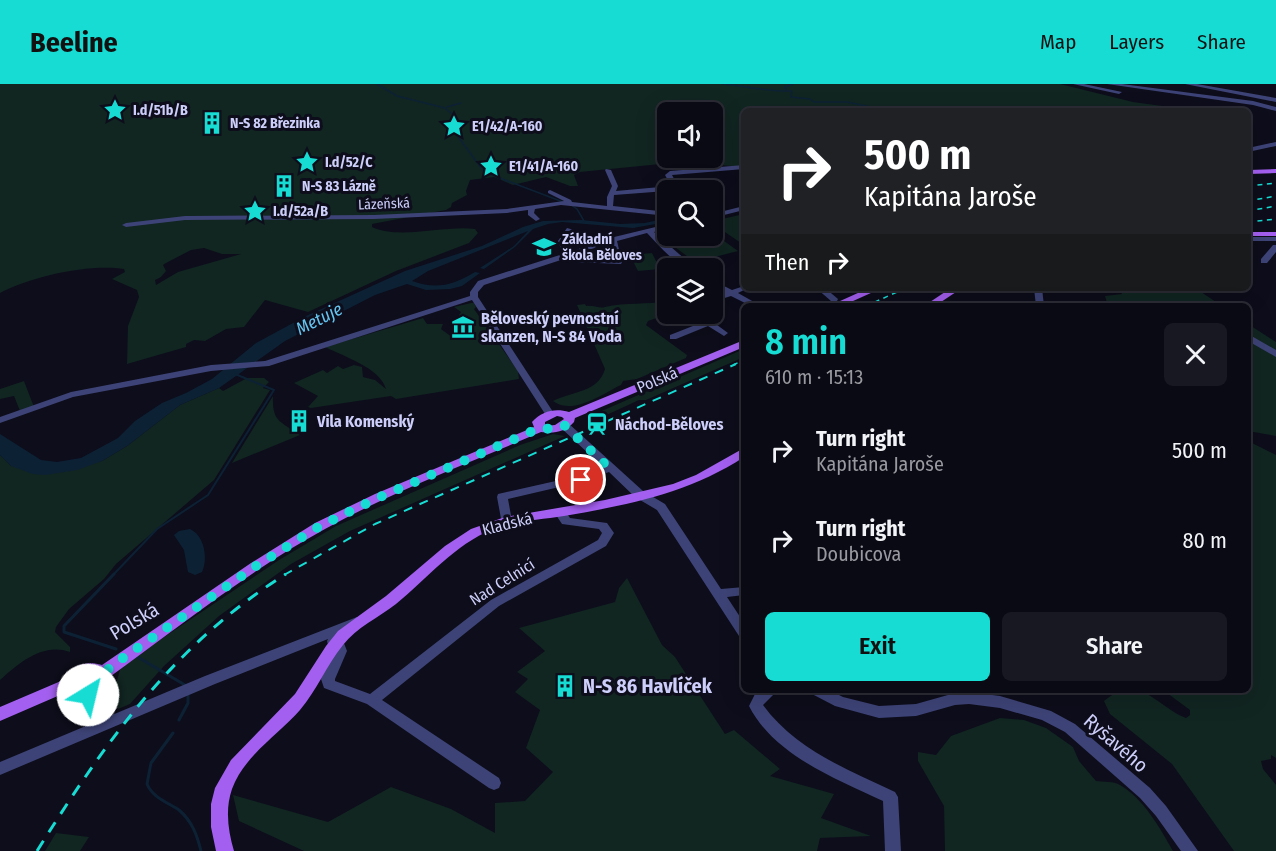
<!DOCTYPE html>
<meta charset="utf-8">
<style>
body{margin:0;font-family:"Fira Sans Condensed",sans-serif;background:#181822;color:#f1f3f6;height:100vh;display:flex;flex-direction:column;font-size:22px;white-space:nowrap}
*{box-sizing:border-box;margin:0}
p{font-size:20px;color:#999aa0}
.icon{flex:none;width:33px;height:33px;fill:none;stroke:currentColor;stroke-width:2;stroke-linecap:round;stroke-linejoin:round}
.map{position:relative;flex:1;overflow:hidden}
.drawer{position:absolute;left:741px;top:219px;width:510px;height:390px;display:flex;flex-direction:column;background:#0a0a14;border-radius:9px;box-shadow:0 6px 24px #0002,0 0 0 2px #2a2b34}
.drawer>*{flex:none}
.hud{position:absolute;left:741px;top:24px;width:510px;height:183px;border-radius:9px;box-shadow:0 6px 24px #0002,0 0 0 2px #2a2b34;background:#202124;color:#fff;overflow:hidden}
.controls{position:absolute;left:657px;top:18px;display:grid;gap:12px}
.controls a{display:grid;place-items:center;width:66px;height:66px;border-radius:9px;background:#0a0a14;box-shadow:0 6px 24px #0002,0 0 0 2px #2a2b34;font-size:30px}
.pin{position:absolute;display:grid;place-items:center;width:51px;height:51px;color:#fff;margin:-26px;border:3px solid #fff;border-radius:50%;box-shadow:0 2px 6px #0007}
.me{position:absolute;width:66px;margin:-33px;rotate:36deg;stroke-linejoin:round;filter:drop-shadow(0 0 4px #0008)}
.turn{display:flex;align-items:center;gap:21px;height:126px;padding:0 24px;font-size:27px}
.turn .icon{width:78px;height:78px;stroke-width:2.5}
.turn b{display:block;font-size:42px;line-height:51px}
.then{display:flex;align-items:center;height:57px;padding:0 24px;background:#0003;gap:12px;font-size:22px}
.round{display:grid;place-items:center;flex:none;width:63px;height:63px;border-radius:9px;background:#181822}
.headline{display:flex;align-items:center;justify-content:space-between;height:102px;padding:0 24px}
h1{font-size:36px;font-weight:600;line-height:45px;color:#16dcd3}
.button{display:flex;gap:12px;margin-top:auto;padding:12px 24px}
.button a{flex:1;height:69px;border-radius:9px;background:#16dcd3;color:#111;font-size:24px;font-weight:600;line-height:69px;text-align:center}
.button a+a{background:#181822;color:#f1f3f6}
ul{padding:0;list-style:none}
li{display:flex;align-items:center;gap:18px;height:90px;padding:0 24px}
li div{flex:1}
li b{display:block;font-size:22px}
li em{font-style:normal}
header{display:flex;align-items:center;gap:36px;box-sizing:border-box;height:84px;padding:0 30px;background:#16dcd3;color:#111}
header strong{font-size:28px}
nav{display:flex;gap:33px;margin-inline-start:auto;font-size:21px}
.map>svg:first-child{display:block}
</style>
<header>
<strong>Beeline</strong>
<nav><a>Map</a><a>Layers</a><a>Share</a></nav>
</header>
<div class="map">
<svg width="1276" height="767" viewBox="0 0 1276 767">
<rect width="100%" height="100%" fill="#0d0d1b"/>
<path fill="#112521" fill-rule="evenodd" d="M 0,0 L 1060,0 L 1133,18 L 1184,25 L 1233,27 L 744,27 L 744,83 L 681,78 L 580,88 L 574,91 L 578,102 L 570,102 L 546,93 L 513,101 L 494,93 L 470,96 L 466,107 L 467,111 L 452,119 L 451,123 L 446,126 L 372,140 L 372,143 C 399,156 445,141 475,145 L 478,149 L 469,159 L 396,187 L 308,228 L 265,216 L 244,243 L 226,245 L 205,257 L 194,256 L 186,260 L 186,263 L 127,280 L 128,242 L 139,213 L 137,206 L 112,195 L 125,188 L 124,185 C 88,180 33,192 0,209 ZM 668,28 L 712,28 L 712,74 L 668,74 ZM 204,164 L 222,170 L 241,170 L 178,188 L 156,201 L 155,196 L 161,193 L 166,187 L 163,181 L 166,179 L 191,166 Z
M 744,130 L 744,158 L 741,159 L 713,140 L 713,137 Z
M 667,146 L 668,152 L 712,152 L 713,149 L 738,167 L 695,178 L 656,149 Z
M 652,169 L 660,185 L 638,187 L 630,171 Z
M 1119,204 L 1223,204 L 1198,206 L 1222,222 L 1108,222 L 1105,212 L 1122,210 Z
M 667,217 L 668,230 L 648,237 L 646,241 L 687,271 L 686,274 L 637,295 L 623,297 L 621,301 C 602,310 573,332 553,317 C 572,307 598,309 605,285 L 577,221 L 585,220 L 586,222 C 593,221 600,225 605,223 C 625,218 647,221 667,217 Z
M 471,219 L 474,219 L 476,223 L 474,225 L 518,287 L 519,295 L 396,315 L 391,312 L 311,324 L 308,323 L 318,312 L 294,299 L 323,286 L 327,289 L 338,282 L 343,285 L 354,281 L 362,283 L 363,293 L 375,296 L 386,305 C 380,284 345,273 325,263 L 423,234 L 427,240 L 443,240 L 441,245 L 456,256 L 468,249 L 459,231 L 461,228 L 454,223 Z
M 1248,240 L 1276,258 L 1276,352 L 1248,347 Z
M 744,265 L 744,273 L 646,316 L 639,316 L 600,334 L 597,329 Z
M 247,294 L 264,294 L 269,298 L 263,304 L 270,306 L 214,396 L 116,480 L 104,495 L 69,525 L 56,543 L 55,548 L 70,563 L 70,568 C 43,558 19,579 0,596 L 0,371 L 11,382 L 102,377 L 127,362 L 180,321 L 219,304 L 223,307 Z
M 24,297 L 34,323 L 20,327 L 14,312 L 0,315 L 0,305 Z
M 273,312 C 272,338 280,337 300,351 L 232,379 Z
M 553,350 L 565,352 L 350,447 L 291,480 L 219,532 L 164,582 L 130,620 L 118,625 L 113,611 L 121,582 L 279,476 L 336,442 L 520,361 Z
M 1248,357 L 1276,371 L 1276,674 L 1271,671 L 1271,675 L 1261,677 L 1263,685 L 1276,701 L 1276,767 L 1234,767 L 1172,680 L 1110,630 L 1104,617 C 1138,587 1156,622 1186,634 L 1190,631 L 1190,626 L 1163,606 L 1248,606 Z
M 627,494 L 662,561 L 675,573 L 725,650 L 734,646 L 780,685 L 770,692 L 834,710 L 821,734 L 871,752 L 820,754 L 817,767 L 304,767 L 239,737 L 233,711 L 328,738 L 391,703 L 451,725 L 495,749 L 495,719 L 525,717 L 553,688 L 526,664 L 540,626 L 515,608 L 528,595 L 517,588 L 545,567 L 519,544 L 615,518 L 619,504 Z
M 1000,634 L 1024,636 L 1046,644 L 1073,663 L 1079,677 L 1096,697 C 1103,698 1114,697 1120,701 C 1144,715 1160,744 1173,767 L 945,767 L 944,722 L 918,677 L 918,668 L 936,671 L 951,652 Z
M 56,749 L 89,753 L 80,767 L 45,767 Z"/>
<path fill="#0d2135" d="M 667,134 L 667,138 L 633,144 L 562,138 L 548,140 L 533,145 L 515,163 L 484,185 L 480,184 L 514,162 L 528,147 L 428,187 L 412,197 C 437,206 453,201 475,188 L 480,189 L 462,202 L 450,205 L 426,206 L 407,200 L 375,211 L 285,257 L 219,304 L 180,321 L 127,362 L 102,377 L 77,386 L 45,391 L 33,390 L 11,382 L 0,371 L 0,350 L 41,376 L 57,378 L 81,374 L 118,354 L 135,337 L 162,319 L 186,309 L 212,295 L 256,259 L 306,232 L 405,187 L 482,162 L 523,143 L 543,137 L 581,136 L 620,140 L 645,139 Z
M 190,445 C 205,452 208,475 202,488 L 195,491 L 188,488 L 184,466 L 174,451 L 179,447 Z"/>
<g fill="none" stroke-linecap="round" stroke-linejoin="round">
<path stroke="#0d2135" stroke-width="1.5" d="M 377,0 L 397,12 L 445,24 L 458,35 L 457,51 L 484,88 L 563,118
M 723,0 C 746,2 769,8 792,7 L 791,13 L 810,15 L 814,18 L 847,18 L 890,27
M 786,6 L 785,3 L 793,0
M 447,23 L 461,19
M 571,121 L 577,125 L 584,137"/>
<path stroke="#0d2135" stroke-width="2" d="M 113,491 L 157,445 L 208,411 L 274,306 L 235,290"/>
<path stroke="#0d2135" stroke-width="3" d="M 114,490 L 64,542 L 64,548 L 116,565
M 136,572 L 185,601
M 179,636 L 188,619 L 188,611
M 173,649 L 151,679 L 147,700 C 153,714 167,718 179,726 C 192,737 197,751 201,767"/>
<path fill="#3d4376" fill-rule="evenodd" d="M 1073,0 L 1084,0 L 1122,8 L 1119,10 Z
M 1107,0 L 1122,0 L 1253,17 L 1276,23 L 1276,27 L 1253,21 Z
M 1185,0 L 1197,0 L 1276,14 L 1276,18 Z
M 1276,58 L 1276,62 L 1248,68 L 1248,64 Z
M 744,81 L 744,85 L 672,91 L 680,106 L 614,111 L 613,122 L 668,128 L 668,132 L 561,121 L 535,125 L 534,129 L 540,135 L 536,137 L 528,131 L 528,126 L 507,129 L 374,135 L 185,136 L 126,143 L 122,141 L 126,139 L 185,132 L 374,131 L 507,125 L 564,117 L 548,109 L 548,107 L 550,106 L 571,116 L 572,118 L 607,122 L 607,113 L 612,102 L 605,86 L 606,85 L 611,86 L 618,102 L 616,107 L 671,102 L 665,91 L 670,87 Z
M 744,122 L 744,126 L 712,134 L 712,130 Z
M 668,140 L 668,144 L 654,148 L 695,184 C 676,184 660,162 647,149 L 617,157 L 622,178 L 621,180 L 574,178 L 567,174 L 484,201 L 478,208 L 478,213 L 555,331 L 553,333 L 547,333 L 472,216 L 269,282 L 211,287 L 73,313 L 0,339 L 0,333 L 71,308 L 211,281 L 265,277 L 470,212 L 470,208 L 478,197 L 563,170 L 558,157 L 567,144 L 574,146 L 566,157 L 570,168 L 610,154 ZM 610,159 L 614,175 L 576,174 L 573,171 Z
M 1248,153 L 1276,153 L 1276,157 L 1248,157 Z
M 1273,161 L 1276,161 L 1276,168 L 1267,179 L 1261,179 L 1261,175 Z
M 712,196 L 732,206 L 744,202 L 744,204 L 748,204 L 738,209 L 761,222 L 751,222 L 731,212 L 712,218 L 712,213 L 725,208 L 712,201 Z
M 816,204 L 825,204 L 838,215 L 837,217 L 831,217 Z
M 1034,204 L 1042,204 L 1044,222 L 1036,222 Z
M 693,230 L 702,230 L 728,249 L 724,252 L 708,242 L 676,255 L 670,255 L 670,251 L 703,238 Z
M 1248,250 L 1276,266 L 1276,273 L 1248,257 Z
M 564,338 L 568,339 L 643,407 L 665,420 L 721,505 L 744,503 L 744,511 L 727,513 L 744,539 L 744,554 L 739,552 L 657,426 L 635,413 L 609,388 L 585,397 L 508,415 L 512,437 L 510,440 L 502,440 L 497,413 L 498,410 L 578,392 L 603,383 L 560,343 L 559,341 Z
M 560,424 L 564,425 L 570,434 L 607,439 L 614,449 L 606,462 L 499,522 L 382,616 L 499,694 L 501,699 L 499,704 L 494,706 L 489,704 L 367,620 L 324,604 L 321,595 L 333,567 L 332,562 L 328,561 L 327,557 L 328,555 L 215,600 L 0,691 L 0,678 L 205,592 L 357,533 L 361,535 L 363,538 L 361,541 L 334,552 L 342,554 L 347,567 L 335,595 L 335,597 L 370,610 L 491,516 L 598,456 L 602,449 L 599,445 L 562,440 L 554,428 Z
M 761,606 L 778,606 L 763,621 C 795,665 848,686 895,708 L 898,713 L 901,767 L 885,767 L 883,717 C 836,695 774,671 749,622 L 755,610 Z
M 810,606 L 829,606 L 843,613 L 879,622 L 916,620 L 955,609 L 969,608 L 1000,612 L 1051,627 L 1075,640 L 1150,704 L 1166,722 L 1198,767 L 1181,767 L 1156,732 L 1140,714 L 1065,648 L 1042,636 L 1000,624 L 969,620 L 955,621 L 916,632 L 879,634 L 835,622 L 812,610 Z"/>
<path fill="#a35fef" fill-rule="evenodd" d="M 1276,85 L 1276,89 L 1248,90 L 1248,86 Z
M 1248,148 L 1276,148 L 1276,152 L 1248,152 Z
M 869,204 L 882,204 L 842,222 L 829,222 Z
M 951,204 L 962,204 L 935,222 L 924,222 Z
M 744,256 L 744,263 L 575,334 L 574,338 C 565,348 554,350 541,348 C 469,379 394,407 325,445 C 250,486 180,542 111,592 C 111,613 91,616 74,619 L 60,611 L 0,637 L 0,623 L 61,597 C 70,582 86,576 102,581 L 251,479 L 315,439 L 375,410 L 534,343 L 532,338 C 542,327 555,324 569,328 ZM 557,332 L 562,333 L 564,335 L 555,341 L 545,342 L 545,338 ZM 94,591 L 95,597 L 88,604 L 74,605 C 76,595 85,590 94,591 Z
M 744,364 L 744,373 C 689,409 628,421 564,432 C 541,436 515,436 493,445 C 454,461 428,494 396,520 C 378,534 357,543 343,561 C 326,582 317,606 300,626 C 278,651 244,672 232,705 C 225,725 228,747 234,767 L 216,767 L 211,743 L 211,720 L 215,704 L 231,676 L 295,610 L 326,562 L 338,547 L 386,512 L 445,462 L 471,445 L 505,433 L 605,416 L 673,400 L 696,391 Z"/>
<path stroke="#16dcd3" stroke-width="1.5" stroke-dasharray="5 4.5" stroke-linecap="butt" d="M 1248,102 L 1276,99
M 1248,117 L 1276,112
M 1248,127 L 1276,122
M 1248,138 L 1276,135
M 866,222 L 906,204
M 733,281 L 744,276"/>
<path stroke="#16dcd3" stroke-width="2" stroke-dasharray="9 8" stroke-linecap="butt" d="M 284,491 L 375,440 L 736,280"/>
<path stroke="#16dcd3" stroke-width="3" stroke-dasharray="12 10" stroke-linecap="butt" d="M 37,767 C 106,657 174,560 286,490"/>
</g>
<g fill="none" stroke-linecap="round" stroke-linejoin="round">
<path stroke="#16dcd3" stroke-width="10" stroke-dasharray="0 18" d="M 88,611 C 97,607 106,600 103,589 L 123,574 L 256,482 L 320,442 L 380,413 L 540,344 L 552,345 L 564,341 L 609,384 L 581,396"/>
</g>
<defs>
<g id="sight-bare" transform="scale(1.8)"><path d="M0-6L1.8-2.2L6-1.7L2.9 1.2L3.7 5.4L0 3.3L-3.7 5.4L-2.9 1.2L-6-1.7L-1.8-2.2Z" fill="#16dcd3" stroke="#0d0d1b" stroke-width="2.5" paint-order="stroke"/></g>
<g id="building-bare" transform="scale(1.8)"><path d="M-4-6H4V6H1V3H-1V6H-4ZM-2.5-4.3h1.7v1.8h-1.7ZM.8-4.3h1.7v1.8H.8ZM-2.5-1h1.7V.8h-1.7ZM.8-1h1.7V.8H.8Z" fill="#16dcd3" stroke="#0d0d1b" stroke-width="2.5" paint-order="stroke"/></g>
<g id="school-bare" transform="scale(1.8)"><path d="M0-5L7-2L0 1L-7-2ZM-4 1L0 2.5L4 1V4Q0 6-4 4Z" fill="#16dcd3" stroke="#0d0d1b" stroke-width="2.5" paint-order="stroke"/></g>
<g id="museum-bare" transform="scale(1.8)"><path d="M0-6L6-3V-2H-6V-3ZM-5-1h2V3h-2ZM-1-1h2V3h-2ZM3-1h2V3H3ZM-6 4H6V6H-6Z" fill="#16dcd3" stroke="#0d0d1b" stroke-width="2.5" paint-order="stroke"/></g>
<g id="station-bare" transform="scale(1.8)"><path d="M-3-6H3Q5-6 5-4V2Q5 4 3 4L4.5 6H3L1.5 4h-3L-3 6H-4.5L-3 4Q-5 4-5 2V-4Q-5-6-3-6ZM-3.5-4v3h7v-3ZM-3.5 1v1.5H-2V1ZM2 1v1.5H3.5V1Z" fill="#16dcd3" stroke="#0d0d1b" stroke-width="2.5" paint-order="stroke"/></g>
</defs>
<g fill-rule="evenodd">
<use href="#sight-bare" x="115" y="26"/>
<use href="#building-bare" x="212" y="39"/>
<use href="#sight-bare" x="454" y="42"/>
<use href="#sight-bare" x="307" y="78"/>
<use href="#sight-bare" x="491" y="82"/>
<use href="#building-bare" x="284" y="102"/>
<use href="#sight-bare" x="255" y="127"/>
<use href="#school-bare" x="544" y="163"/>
<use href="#museum-bare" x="463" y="243"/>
<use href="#building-bare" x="299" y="337"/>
<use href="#station-bare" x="597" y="340"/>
<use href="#building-bare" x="565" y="602"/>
</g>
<g text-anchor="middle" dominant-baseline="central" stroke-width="6" stroke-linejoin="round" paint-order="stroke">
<g font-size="14" font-weight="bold" fill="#cdcefa" stroke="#0d0d1b" text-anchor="start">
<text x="133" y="26">I.d/51b/B</text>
<text x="230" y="39">N-S 82 Březinka</text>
<text x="472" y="42">E1/42/A-160</text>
<text x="325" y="78">I.d/52/C</text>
<text x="509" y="82">E1/41/A-160</text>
<text x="302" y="102">N-S 83 Lázně</text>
<text x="273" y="127">I.d/52a/B</text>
<text x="562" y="155">Základní<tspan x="562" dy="16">škola Běloves</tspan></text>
</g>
<g font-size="14" fill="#cdcefa" stroke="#0d0d1b">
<text transform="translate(384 120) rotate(-2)">Lázeňská</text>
</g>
<g font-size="16" font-weight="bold" fill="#cdcefa" stroke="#0d0d1b" text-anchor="start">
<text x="481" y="234">Běloveský pevnostní<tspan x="481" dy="18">skanzen, N-S 84 Voda</tspan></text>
<text x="317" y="337">Vila Komenský</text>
<text x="615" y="340">Náchod-Běloves</text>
</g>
<g font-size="16" fill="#cdcefa" stroke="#0d0d1b">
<text transform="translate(657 296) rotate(-23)">Polská</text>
<text transform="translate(507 440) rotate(-14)">Kladská</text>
<text transform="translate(502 498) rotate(-32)">Nad Celnicí</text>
</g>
<g font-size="18" font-style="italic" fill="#65c4ef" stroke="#0d0d1b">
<text transform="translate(319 235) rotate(-27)">Metuje</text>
</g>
<g font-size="20" fill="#cdcefa" stroke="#0d0d1b">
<text transform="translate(134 537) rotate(-31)">Polská</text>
<text transform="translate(1116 659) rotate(41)">Ryšavého</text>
</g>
<g font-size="20" font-weight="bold" fill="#cdcefa" stroke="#0d0d1b" text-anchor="start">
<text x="583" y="602">N-S 86 Havlíček</text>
</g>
</g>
</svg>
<div class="controls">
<a><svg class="icon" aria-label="sound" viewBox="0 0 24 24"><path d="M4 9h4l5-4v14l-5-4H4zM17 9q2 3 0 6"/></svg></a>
<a><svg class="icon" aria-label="search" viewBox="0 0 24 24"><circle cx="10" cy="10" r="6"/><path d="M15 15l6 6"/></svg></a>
<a><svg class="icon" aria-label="layers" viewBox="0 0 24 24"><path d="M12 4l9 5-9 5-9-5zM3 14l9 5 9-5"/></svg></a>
</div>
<div class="pin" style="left:581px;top:396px;background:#d93025"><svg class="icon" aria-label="arrive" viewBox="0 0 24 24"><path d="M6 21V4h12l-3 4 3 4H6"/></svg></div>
<svg class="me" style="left:88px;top:611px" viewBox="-20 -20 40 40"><circle r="19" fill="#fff"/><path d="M0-13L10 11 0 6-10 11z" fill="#16dcd3"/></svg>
<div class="hud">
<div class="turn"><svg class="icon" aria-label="right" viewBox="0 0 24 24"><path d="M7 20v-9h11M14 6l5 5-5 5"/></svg><div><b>500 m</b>Kapitána Jaroše</div></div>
<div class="then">Then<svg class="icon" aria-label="right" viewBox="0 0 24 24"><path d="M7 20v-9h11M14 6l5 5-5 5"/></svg></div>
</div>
<section class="drawer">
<div class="headline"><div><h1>8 min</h1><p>610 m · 15:13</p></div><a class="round"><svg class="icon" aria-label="close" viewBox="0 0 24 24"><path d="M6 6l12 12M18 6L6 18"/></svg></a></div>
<ul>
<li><svg class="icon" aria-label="right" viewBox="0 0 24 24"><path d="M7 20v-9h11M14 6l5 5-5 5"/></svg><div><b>Turn right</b><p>Kapitána Jaroše</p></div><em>500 m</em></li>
<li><svg class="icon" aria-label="right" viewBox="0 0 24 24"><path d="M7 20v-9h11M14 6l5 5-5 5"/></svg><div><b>Turn right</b><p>Doubicova</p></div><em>80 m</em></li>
</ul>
<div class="button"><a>Exit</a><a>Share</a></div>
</section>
</div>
